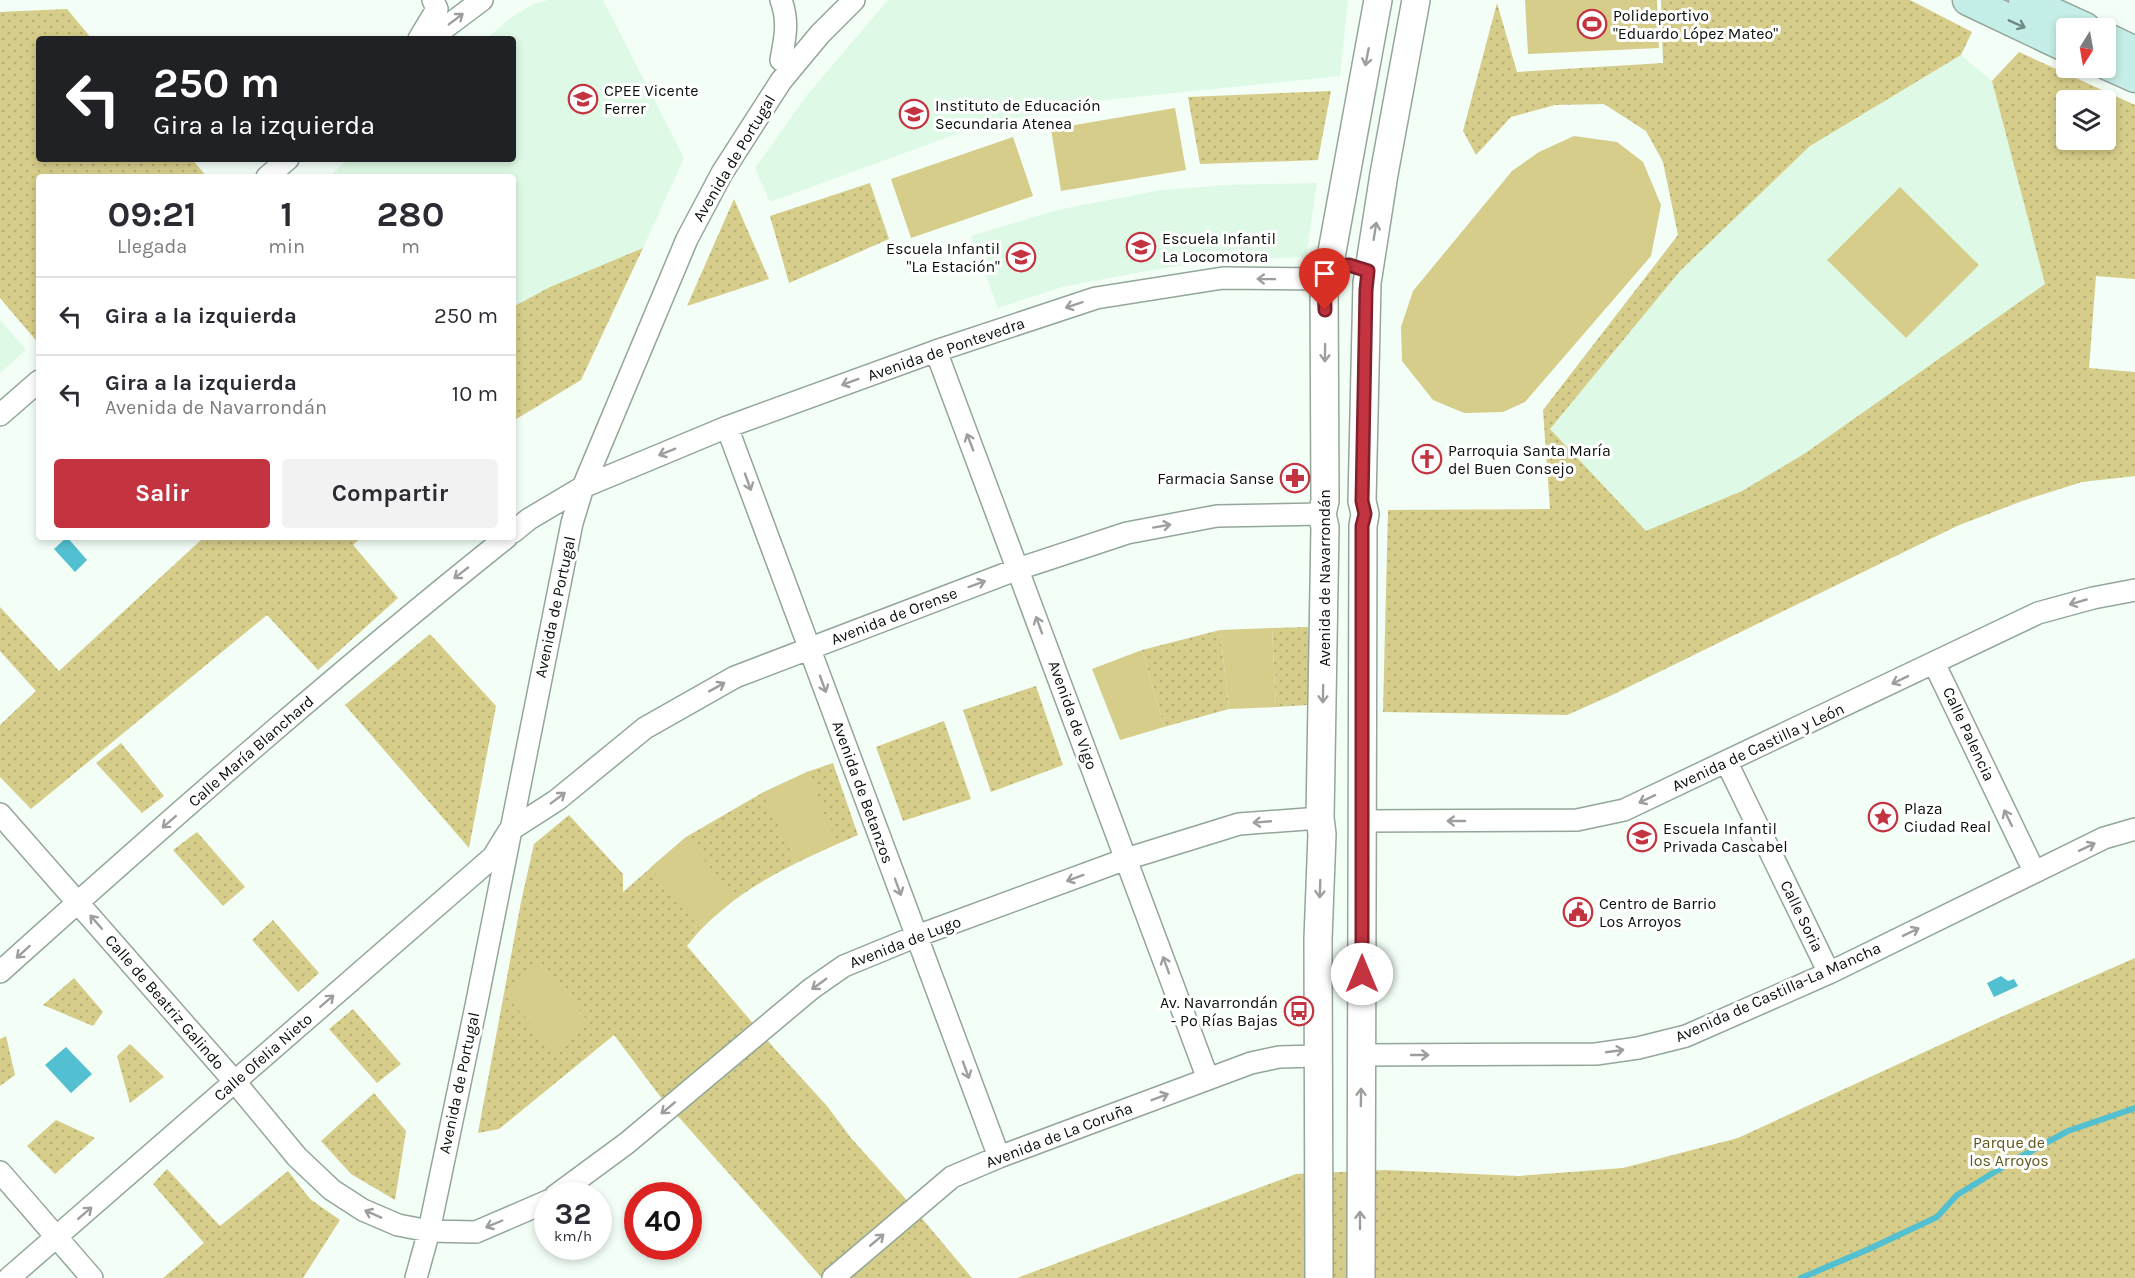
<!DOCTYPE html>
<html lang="es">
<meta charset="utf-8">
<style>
body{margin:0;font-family:Karla,sans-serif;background:#f2f2f3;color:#2b2b33;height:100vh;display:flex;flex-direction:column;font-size:22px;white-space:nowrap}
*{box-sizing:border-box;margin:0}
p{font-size:20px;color:#7c7c81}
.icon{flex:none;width:33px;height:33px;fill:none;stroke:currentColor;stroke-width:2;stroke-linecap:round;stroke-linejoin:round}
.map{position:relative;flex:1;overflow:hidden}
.drawer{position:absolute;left:36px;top:174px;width:480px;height:366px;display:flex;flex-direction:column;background:#fff;border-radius:6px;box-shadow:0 3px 9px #0003}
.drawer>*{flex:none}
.guide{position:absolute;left:36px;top:36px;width:480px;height:126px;border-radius:6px;box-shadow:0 3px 9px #0003;background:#202124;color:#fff;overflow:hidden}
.needle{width:39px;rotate:191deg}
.tools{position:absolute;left:2056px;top:18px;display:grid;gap:12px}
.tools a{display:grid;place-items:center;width:60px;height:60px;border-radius:6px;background:#fff;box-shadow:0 3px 9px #0003;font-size:30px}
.speed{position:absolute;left:534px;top:1182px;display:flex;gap:12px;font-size:30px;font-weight:700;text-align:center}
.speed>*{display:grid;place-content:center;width:78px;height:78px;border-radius:50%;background:#fff;box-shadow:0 3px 9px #0003;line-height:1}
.speed small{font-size:15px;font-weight:400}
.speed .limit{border:9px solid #d22;background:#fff;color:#111}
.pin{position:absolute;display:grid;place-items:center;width:51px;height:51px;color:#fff;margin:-62px -26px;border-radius:50% 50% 50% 0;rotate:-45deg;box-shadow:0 0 6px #0007}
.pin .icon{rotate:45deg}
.me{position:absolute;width:66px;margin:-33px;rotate:0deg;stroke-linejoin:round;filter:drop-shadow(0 0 4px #0008)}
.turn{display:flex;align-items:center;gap:21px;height:126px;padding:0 18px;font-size:27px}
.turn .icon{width:78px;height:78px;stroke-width:2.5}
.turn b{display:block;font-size:42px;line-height:51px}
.eta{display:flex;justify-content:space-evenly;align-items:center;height:102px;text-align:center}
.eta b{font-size:36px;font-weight:700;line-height:42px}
.primary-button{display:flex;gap:12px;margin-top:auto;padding:12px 18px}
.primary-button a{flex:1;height:69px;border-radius:6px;background:#c43340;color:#fff;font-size:24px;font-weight:700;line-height:69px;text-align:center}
.primary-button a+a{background:#f2f2f3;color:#2b2b33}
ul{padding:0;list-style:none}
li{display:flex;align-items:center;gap:18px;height:78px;padding:0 18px;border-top:2px solid #e1e1e2}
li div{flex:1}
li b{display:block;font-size:22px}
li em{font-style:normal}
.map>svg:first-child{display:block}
</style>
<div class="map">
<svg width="2135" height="1278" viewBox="0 0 2135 1278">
<defs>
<pattern id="green-dots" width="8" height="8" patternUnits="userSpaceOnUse" patternTransform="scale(1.5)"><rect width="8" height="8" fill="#d6cd8a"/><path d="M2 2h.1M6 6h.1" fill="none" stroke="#b6af76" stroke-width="1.8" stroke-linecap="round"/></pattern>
</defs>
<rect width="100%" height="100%" fill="#f2fef6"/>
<path fill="#defae6" d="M 548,0 L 603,0 L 684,158 L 643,248 L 550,287 L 513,307 L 513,177 L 328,177 L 349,159 L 513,159 L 513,39 L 486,39 L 513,16 L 532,5 Z
M 888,0 L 1348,0 L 1340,76 L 1096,101 L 973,128 L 770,202 L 755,168 L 807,95 Z
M 1961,55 L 1992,81 L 2045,284 L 1804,454 L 1742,491 L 1646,532 L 1550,429 L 1680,270 L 1810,146 Z
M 1317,183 L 1306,257 L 1217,260 L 1141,272 L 1062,287 L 998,308 L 971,236 L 1057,210 L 1162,190 L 1223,185 Z
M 0,320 L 26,350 L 0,373 Z"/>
<path fill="url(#green-dots)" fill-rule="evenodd" d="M 1661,0 L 1910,0 L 1972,32 L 1961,55 L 1810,146 L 1680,271 L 1550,429 L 1646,531 L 1742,491 L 1804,454 L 2045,284 L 1992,81 L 2019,52 L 2135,105 L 2135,279 L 2096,276 L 2089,368 L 2135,372 L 2135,476 L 2082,482 L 2022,501 L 1957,526 L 1610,696 L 1567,715 L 1383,712 L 1388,510 L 1550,509 L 1543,410 L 1678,235 L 1663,162 L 1646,131 L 1604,104 L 1555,105 L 1511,117 L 1476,155 L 1463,131 L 1497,3 L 1517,72 L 1663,63 ZM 2067,100 L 2106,100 L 2106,140 L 2067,140 Z
M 67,9 L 92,39 L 39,39 L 39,159 L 192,159 L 207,177 L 39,177 L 39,344 L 0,298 L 0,12 Z
M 1331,91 L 1318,160 L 1200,164 L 1188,97 Z
M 870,183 L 889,239 L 789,283 L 770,216 Z
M 734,199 L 769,279 L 687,306 Z
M 643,248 L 581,380 L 513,421 L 513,307 L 550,287 Z
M 198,537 L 362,537 L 353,545 L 398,598 L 318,670 L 267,615 L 31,809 L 0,777 L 0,725 L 36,691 L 0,651 L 0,607 L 59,671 L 201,540 Z
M 1308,627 L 1308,705 L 1276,707 L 1272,628 Z
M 1220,630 L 1229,709 L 1164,727 L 1142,650 Z
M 430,634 L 496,706 L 469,848 L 345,705 Z
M 1036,686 L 1063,765 L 991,792 L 963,710 Z
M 944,721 L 971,799 L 903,821 L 876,747 Z
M 121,743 L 164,796 L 142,813 L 96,763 Z
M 833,763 L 858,835 C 796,862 729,891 687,946 L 774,1048 L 827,1106 L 851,1138 L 904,1197 L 972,1278 L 822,1278 L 659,1095 L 614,1035 L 499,1129 L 478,1133 L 521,902 L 534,844 L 569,815 L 623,874 L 623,892 L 686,837 L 762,793 L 807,772 Z
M 197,832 L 245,887 L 223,906 L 173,850 Z
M 273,920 L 319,973 L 298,992 L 252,940 Z
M 2135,958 L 2135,1278 L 1017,1278 L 1296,1174 L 1385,1170 L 1519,1176 L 1623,1168 L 1738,1138 L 1994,1020 Z
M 74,978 L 103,1012 L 93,1026 L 43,1005 Z
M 353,1009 L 401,1064 L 377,1083 L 329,1029 Z
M 6,1036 L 15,1075 L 0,1086 L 0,1039 Z
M 130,1044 L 164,1077 L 130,1103 L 117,1056 Z
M 374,1093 L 406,1131 L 395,1200 L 351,1174 L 321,1141 Z
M 56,1120 L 95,1138 L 55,1174 L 27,1146 Z
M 167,1169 L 220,1226 L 288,1171 L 310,1199 L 340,1220 L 303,1278 L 163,1278 L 204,1243 L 153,1184 Z"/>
<path fill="#d6cd8a" d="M 1525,0 L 1657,0 L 1659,48 L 1528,54 Z
M 1175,108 L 1186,170 L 1061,191 L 1051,129 Z
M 1574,136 L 1617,142 L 1643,162 L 1661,205 L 1651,256 L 1525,402 L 1503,412 L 1464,413 L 1433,400 L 1402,361 L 1401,327 L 1413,291 L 1512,171 L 1539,152 Z
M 1013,137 L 1033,196 L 911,238 L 891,179 Z
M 1900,187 L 1979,265 L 1906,338 L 1827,260 Z
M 1272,628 L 1276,707 L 1229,709 L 1220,630 Z
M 1142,650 L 1164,727 L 1120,740 L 1092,669 Z
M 807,772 L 837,844 L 796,862 L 762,793 Z
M 686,837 L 735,899 L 700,929 L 651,867 Z
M 540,964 L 590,1023 L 557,1053 L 506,996 Z"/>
<path fill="#53c0d1" d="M 67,537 L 87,560 L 75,572 L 54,549 Z
M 2001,976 L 2008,981 L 2014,979 L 2018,986 L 1994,997 L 1987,983 Z
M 66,1047 L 92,1074 L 71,1093 L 45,1065 Z"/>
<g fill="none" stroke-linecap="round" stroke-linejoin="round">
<path stroke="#53c0d1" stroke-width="6" d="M 1801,1278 L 1869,1249 L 1937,1217 L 1957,1195 L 2011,1162 L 2068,1131 L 2135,1108"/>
<g stroke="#93a699" stroke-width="24">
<path id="minor" d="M 419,39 L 437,9 L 433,0
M 430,39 L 482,0
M 781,60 C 785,38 789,22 781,0
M 267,177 L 288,159
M 936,351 L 1208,1079
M 0,415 L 39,381
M 727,427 L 999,1157
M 513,532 L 529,519 L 583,487 L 727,427 L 936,351 L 1096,298 L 1223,278 L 1324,279
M 1934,663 L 2034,871
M 1727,763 L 1829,973
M 0,814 L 235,1082 L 297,1157 L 332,1190 L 363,1210 L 398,1225 L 429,1231 L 476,1232 L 548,1201
M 1362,821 L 1577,820 L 1624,810 L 2038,613 L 2093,598 L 2135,590
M 0,972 C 166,823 333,676 507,537
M 1362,1055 L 1596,1054 L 1638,1048 L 1686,1036 L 1829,973 L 2104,838 L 2135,829
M 0,1172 L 92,1278
M 555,1196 L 627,1143 L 811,989 L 844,966 L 917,936 L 1126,859 L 1239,824 L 1320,818
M 9,1278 L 493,857 L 509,831 L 557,800 L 645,728 L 735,677 L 1018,569 L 1127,533 L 1217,516 L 1322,514
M 416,1278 L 429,1231 L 476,1006 L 572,523 L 583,487 L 687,239 L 722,173 L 781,81 L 820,34 L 854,0
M 833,1278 L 952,1177 L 999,1157 L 1251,1063 L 1279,1057 L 1317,1056"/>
</g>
<g stroke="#93a699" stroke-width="30">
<path id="tertiary" d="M 1319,1278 L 1318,939 L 1322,834 L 1320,818 L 1325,527 L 1322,514 L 1325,501 L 1324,279 L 1329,268 L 1378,0
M 1361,1278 L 1363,526 L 1365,514 L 1362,501 L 1367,283 L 1384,174 L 1416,0"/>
</g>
<g stroke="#93a699" stroke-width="33">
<path id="secondary" d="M 1968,0 L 2067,47
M 2024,0 L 2085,28
M 2106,38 L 2135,52
M 2106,64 L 2135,77"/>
</g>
<use href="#minor" stroke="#fff" stroke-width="21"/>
<use href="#tertiary" stroke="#fff" stroke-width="27"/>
<use href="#secondary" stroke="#c5eee8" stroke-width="30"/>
</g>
<defs><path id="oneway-shaft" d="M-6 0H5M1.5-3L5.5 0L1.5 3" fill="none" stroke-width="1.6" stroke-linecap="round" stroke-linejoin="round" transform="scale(1.5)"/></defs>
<g stroke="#9d9f9d">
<use href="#oneway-shaft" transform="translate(456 19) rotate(-37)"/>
<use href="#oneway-shaft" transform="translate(1367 57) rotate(101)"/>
<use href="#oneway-shaft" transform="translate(1375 231) rotate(-81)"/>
<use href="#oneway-shaft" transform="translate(1266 279) rotate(-179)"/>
<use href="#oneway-shaft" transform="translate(1074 305) rotate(162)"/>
<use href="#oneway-shaft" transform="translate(1325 353) rotate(91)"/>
<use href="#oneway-shaft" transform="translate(850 382) rotate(160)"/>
<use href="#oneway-shaft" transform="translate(970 442) rotate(-111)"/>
<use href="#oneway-shaft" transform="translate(667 452) rotate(158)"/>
<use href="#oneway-shaft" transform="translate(748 482) rotate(70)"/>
<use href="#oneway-shaft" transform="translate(1162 526) rotate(-10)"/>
<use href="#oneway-shaft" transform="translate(461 573) rotate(142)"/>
<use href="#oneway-shaft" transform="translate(977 584) rotate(-20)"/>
<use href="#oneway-shaft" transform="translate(2078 602) rotate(164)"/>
<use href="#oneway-shaft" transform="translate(1039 625) rotate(-110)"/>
<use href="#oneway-shaft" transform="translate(1900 680) rotate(154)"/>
<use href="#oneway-shaft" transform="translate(823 684) rotate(70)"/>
<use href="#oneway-shaft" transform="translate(717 687) rotate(-29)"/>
<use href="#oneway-shaft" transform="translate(1323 694) rotate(91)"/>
<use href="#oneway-shaft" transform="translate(558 798) rotate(-37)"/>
<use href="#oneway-shaft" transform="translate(1647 799) rotate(155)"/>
<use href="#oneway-shaft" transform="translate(2008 818) rotate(-116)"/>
<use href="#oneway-shaft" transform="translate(1456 821) rotate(-180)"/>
<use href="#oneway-shaft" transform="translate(169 822) rotate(139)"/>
<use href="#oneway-shaft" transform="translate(1262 822) rotate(175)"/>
<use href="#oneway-shaft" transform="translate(2087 847) rotate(-25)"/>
<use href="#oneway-shaft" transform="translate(1075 878) rotate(160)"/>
<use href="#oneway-shaft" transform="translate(898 887) rotate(70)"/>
<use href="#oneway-shaft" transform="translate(1320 889) rotate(92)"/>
<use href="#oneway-shaft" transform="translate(96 922) rotate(-131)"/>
<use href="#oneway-shaft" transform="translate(1911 932) rotate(-26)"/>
<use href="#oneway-shaft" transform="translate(23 952) rotate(138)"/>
<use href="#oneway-shaft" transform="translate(1166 965) rotate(-110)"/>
<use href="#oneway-shaft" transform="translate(819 984) rotate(144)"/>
<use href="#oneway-shaft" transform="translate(327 1001) rotate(-41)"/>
<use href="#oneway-shaft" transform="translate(1615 1051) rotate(-8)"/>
<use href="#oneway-shaft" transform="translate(1420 1055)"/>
<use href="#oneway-shaft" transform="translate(966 1070) rotate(70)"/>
<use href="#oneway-shaft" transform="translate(1160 1097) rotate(-21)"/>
<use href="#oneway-shaft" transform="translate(1361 1097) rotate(-89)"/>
<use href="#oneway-shaft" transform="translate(668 1108) rotate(140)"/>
<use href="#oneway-shaft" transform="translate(85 1213) rotate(-41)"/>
<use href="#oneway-shaft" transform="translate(373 1214) rotate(-156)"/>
<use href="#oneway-shaft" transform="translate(1360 1220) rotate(-90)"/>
<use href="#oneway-shaft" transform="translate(494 1224) rotate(157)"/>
<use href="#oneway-shaft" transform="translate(877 1240) rotate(-40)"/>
</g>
<use stroke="#708a85" href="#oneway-shaft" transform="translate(2017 24) rotate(24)"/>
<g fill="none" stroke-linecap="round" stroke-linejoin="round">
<g stroke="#7f212a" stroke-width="15">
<path id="route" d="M 1325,310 L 1324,279 L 1329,268 L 1349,265 L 1368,271 L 1366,290 L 1362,501 L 1365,514 L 1362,526 L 1362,974"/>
</g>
<use href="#route" stroke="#c43340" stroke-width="10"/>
</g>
<defs>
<g id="stadium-ring" transform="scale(1.5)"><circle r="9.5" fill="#fff" stroke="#c43340" stroke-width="1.5"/><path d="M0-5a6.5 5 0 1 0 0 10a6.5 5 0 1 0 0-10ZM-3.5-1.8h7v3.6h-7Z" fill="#c43340"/></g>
<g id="school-ring" transform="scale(1.5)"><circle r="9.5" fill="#fff" stroke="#c43340" stroke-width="1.5"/><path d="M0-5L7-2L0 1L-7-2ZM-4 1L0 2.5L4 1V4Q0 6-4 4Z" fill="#c43340"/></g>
<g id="church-ring" transform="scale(1.5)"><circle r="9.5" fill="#fff" stroke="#c43340" stroke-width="1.5"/><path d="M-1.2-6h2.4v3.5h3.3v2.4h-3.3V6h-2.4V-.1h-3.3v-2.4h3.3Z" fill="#c43340"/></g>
<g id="pharmacy-ring" transform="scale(1.5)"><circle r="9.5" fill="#fff" stroke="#c43340" stroke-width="1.5"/><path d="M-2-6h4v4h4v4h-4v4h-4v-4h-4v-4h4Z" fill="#c43340"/></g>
<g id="sight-ring" transform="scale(1.5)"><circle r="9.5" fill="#fff" stroke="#c43340" stroke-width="1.5"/><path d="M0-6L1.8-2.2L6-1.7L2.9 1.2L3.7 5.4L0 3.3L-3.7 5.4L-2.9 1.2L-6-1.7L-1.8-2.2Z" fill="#c43340"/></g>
<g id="civic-ring" transform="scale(1.5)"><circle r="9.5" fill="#fff" stroke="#c43340" stroke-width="1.5"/><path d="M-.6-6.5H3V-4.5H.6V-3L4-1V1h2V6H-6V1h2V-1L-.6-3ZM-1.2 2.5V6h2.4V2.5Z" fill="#c43340"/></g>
<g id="bus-ring" transform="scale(1.5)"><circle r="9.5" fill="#fff" stroke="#c43340" stroke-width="1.5"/><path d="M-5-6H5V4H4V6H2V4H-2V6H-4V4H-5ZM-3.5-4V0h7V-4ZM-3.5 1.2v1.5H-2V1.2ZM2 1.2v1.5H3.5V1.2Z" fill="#c43340"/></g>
</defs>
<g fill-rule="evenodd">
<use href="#stadium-ring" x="1592" y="24"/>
<use href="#school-ring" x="583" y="99"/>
<use href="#school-ring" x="914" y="114"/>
<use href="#school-ring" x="1141" y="247"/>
<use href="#school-ring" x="1021" y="257"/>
<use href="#church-ring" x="1427" y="459"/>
<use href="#pharmacy-ring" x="1295" y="478"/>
<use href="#sight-ring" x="1883" y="817"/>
<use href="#school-ring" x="1642" y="837"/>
<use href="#civic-ring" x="1578" y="912"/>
<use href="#bus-ring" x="1299" y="1011"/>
</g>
<g text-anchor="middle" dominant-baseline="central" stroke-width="6" stroke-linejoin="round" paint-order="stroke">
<g font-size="16" fill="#090f0b" stroke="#fff" text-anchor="start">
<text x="1613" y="15">Polideportivo<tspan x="1613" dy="18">"Eduardo López Mateo"</tspan></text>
<text x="604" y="90">CPEE Vicente<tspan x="604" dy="18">Ferrer</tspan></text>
<text x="935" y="105">Instituto de Educación<tspan x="935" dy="18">Secundaria Atenea</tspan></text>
<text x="1162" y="238">Escuela Infantil<tspan x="1162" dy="18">La Locomotora</tspan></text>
<text x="1000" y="248" text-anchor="end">Escuela Infantil<tspan x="1000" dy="18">"La Estación"</tspan></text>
<text x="1448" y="450">Parroquia Santa María<tspan x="1448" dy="18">del Buen Consejo</tspan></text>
<text x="1274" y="478" text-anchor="end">Farmacia Sanse</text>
<text x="1904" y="808">Plaza<tspan x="1904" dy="18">Ciudad Real</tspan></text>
<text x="1663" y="828">Escuela Infantil<tspan x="1663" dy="18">Privada Cascabel</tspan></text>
<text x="1599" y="903">Centro de Barrio<tspan x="1599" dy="18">Los Arroyos</tspan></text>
<text x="1278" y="1002" text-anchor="end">Av. Navarrondán<tspan x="1278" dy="18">- Pº Rías Bajas</tspan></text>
</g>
<g font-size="16" fill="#090f0b" stroke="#fff">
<text transform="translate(734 158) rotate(-59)">Avenida de Portugal</text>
<text transform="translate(946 349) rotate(-19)">Avenida de Pontevedra</text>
<text transform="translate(1324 578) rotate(-90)">Avenida de Navarrondán</text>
<text transform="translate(555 607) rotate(-78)">Avenida de Portugal</text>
<text transform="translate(894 616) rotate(-21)">Avenida de Orense</text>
<text transform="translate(1073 715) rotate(70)">Avenida de Vigo</text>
<text transform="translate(1969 734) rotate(65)">Calle Palencia</text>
<text transform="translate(1758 747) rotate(-25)">Avenida de Castilla y León</text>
<text transform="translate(251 751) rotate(-41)">Calle María Blanchard</text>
<text transform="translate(863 792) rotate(70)">Avenida de Betanzos</text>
<text transform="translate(1802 916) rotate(64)">Calle Soria</text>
<text transform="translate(905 942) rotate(-21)">Avenida de Lugo</text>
<text transform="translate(1778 992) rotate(-24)">Avenida de Castilla-La Mancha</text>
<text transform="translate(165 1002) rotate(49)">Calle de Beatriz Galindo</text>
<text transform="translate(263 1057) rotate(-41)">Calle Ofelia Nieto</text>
<text transform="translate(459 1083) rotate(-78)">Avenida de Portugal</text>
<text transform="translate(1059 1135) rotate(-21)">Avenida de La Coruña</text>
</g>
<g font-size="16" fill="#5f571b" stroke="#fff">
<text x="2009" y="1142">Parque de<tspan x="2009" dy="18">los Arroyos</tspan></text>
</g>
</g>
</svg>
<div class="tools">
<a><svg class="needle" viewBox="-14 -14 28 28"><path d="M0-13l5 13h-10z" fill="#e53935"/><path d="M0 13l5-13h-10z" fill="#7c7c81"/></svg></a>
<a><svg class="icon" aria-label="layers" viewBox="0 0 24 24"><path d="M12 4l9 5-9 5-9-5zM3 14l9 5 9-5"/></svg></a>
</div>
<div class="speed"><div>32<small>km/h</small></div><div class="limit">40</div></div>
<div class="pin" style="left:1325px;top:310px;background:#d93025"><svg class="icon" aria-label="arrive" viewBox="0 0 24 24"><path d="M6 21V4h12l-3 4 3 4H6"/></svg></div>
<svg class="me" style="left:1362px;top:974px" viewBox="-20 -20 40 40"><circle r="19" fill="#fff"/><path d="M0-13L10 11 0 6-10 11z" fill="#c43340"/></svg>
<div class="guide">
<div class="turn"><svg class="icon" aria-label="left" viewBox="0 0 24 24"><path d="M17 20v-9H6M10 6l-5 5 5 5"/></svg><div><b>250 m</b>Gira a la izquierda</div></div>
</div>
<section class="drawer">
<div class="eta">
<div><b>09:21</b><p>Llegada</p></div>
<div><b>1</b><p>min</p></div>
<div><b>280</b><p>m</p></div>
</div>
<ul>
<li><svg class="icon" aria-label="left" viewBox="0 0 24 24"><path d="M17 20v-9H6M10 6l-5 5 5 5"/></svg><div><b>Gira a la izquierda</b></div><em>250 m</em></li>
<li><svg class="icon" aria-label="left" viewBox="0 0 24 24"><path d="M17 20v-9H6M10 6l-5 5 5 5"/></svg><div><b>Gira a la izquierda</b><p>Avenida de Navarrondán</p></div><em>10 m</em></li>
</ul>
<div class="primary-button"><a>Salir</a><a>Compartir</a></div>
</section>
</div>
